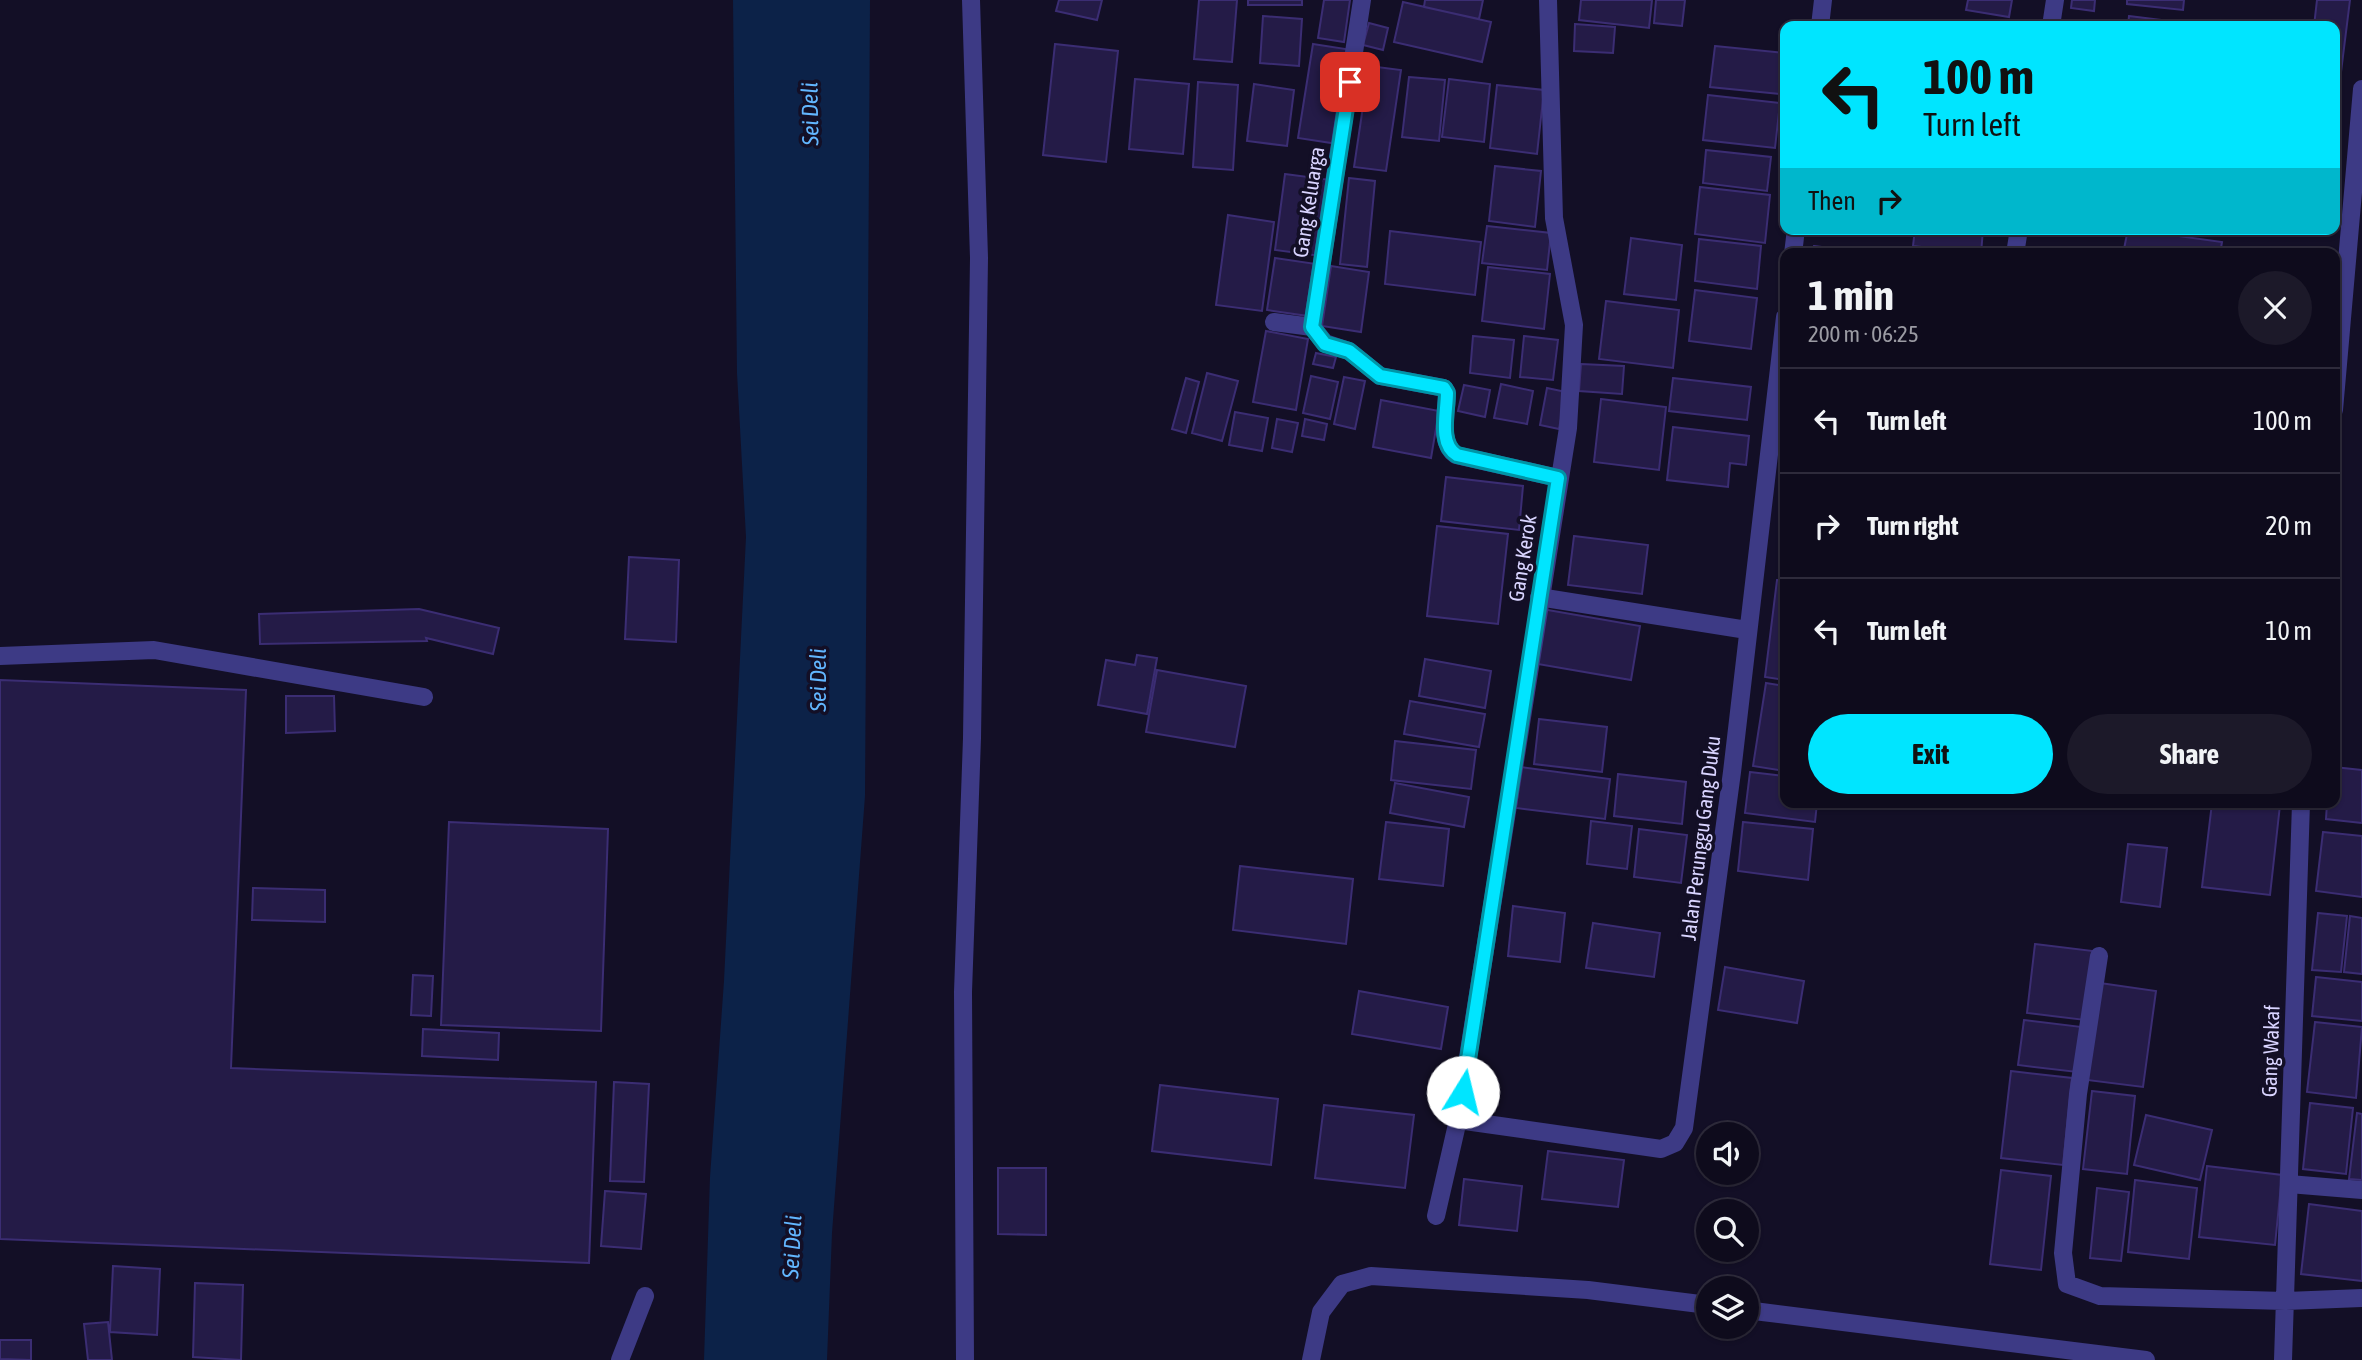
<!DOCTYPE html>
<meta charset="utf-8">
<style>
body{margin:0;font-family:"Asap Condensed",sans-serif;background:#1c1929;color:#f1f3f6;height:100vh;display:flex;flex-direction:column;font-size:26px;white-space:nowrap}
*{box-sizing:border-box;margin:0}
p{font-size:23px;color:#9b9ba3}
.icon{flex:none;width:38px;height:38px;fill:none;stroke:currentColor;stroke-width:2;stroke-linecap:round;stroke-linejoin:round}
.map{position:relative;flex:1;overflow:hidden}
.side{position:absolute;left:1780px;top:248px;width:560px;height:560px;display:flex;flex-direction:column;background:#0e0b1c;border-radius:14px;box-shadow:0 2px 5px #0004,0 0 0 2px #2e2b3b}
.side>*{flex:none}
.banner{position:absolute;left:1780px;top:21px;width:560px;height:214px;border-radius:14px;box-shadow:0 2px 5px #0004,0 0 0 2px #2e2b3b;background:#00e5ff;color:#111;overflow:hidden}
.controls{position:absolute;left:1696px;top:1122px;display:grid;gap:14px}
.controls a{display:grid;place-items:center;width:63px;height:63px;border-radius:50%;background:#0e0b1c;box-shadow:0 2px 5px #0004,0 0 0 2px #2e2b3b;font-size:35px}
.pin{position:absolute;display:grid;place-items:center;width:60px;height:60px;color:#fff;margin:-30px;border-radius:14px;box-shadow:0 4px 10px #0006}
.me{position:absolute;width:77px;margin:-38px;rotate:9deg;stroke-linejoin:round;filter:drop-shadow(0 0 5px #0008)}
.turn{display:flex;align-items:center;gap:24px;height:147px;padding:0 28px;font-size:32px}
.turn .icon{width:91px;height:91px;stroke-width:2.5}
.turn b{display:block;font-size:49px;line-height:60px}
.then{display:flex;align-items:center;height:66px;padding:0 28px;background:#0003;gap:14px;font-size:26px}
.round{display:grid;place-items:center;flex:none;width:74px;height:74px;border-radius:37px;background:#1c1929}
.head{display:flex;align-items:center;justify-content:space-between;height:119px;padding:0 28px}
h1{font-size:42px;font-weight:700;line-height:52px}
.primary-button{display:flex;gap:14px;margin-top:auto;padding:14px 28px}
.primary-button a{flex:1;height:80px;border-radius:42px;background:#00e5ff;color:#111;font-size:28px;font-weight:700;line-height:80px;text-align:center}
.primary-button a+a{background:#1c1929;color:#f1f3f6}
ul{padding:0;list-style:none}
li{display:flex;align-items:center;gap:21px;height:105px;padding:0 28px;border-top:2px solid #2e2b3b}
li div{flex:1}
li b{display:block;font-size:26px}
li em{font-style:normal}
.map>svg:first-child{display:block}
</style>
<div class="map">
<svg width="2362" height="1360" viewBox="0 0 2362 1360">
<rect width="100%" height="100%" fill="#130f26"/>
<path fill="#0c2248" d="M 733,0 L 870,0 L 865,796 L 832,1233 L 827,1360 L 704,1360 L 710,1177 L 724,981 L 746,537 L 737,373 Z"/>
<path fill="#241b47" stroke="#3b2d73" stroke-width="2" d="M 1059,0 L 1102,0 L 1097,20 L 1056,11 Z
M 1199,0 L 1237,0 L 1232,62 L 1194,59 Z
M 1248,0 L 1302,0 L 1302,5 L 1248,5 Z
M 1324,0 L 1350,0 L 1344,42 L 1318,38 Z
M 1425,0 L 1483,0 L 1479,19 L 1424,7 Z
M 1581,0 L 1652,0 L 1649,28 L 1579,20 Z
M 1656,0 L 1685,0 L 1682,26 L 1654,23 Z
M 1968,0 L 2012,0 L 2009,17 L 1966,10 Z
M 2072,0 L 2095,0 L 2094,11 L 2071,8 Z
M 2127,0 L 2184,0 L 2183,10 L 2127,4 Z
M 2317,0 L 2350,0 L 2341,72 L 2334,72 L 2334,26 L 2314,26 Z
M 1403,2 L 1491,22 L 1482,62 L 1394,42 Z
M 1263,16 L 1302,19 L 1299,66 L 1260,63 Z
M 2129,16 L 2185,23 L 2185,26 L 2128,26 Z
M 1369,23 L 1388,28 L 1383,50 L 1363,45 Z
M 1575,24 L 1615,27 L 1613,53 L 1574,51 Z
M 1055,44 L 1118,51 L 1106,162 L 1043,155 Z
M 1313,44 L 1352,50 L 1338,144 L 1298,138 Z
M 1715,46 L 1785,53 L 1780,94 L 1710,87 Z
M 1369,66 L 1401,70 L 1386,171 L 1354,167 Z
M 1409,77 L 1445,80 L 1439,141 L 1402,137 Z
M 1135,79 L 1189,84 L 1183,154 L 1129,149 Z
M 1449,79 L 1490,84 L 1484,142 L 1442,137 Z
M 1198,82 L 1238,85 L 1233,170 L 1193,167 Z
M 1254,84 L 1294,90 L 1287,146 L 1247,141 Z
M 1497,85 L 1544,90 L 1537,154 L 1490,148 Z
M 1708,95 L 1780,103 L 1775,148 L 1703,140 Z
M 1706,150 L 1771,157 L 1767,191 L 1703,183 Z
M 1495,166 L 1541,171 L 1535,227 L 1489,221 Z
M 1285,174 L 1331,180 L 1321,256 L 1275,250 Z
M 1349,178 L 1375,181 L 1367,267 L 1340,264 Z
M 1700,187 L 1770,195 L 1765,243 L 1695,234 Z
M 1228,215 L 1274,222 L 1262,311 L 1216,305 Z
M 1487,226 L 1551,233 L 1547,270 L 1482,263 Z
M 1915,229 L 1983,229 L 1981,254 L 1913,246 Z
M 2128,229 L 2222,242 L 2220,254 L 2123,254 Z
M 1390,231 L 1481,242 L 1475,295 L 1385,284 Z
M 1631,238 L 1682,245 L 1676,300 L 1624,294 Z
M 1699,239 L 1761,246 L 1757,289 L 1695,281 Z
M 1814,246 L 1877,254 L 1813,254 Z
M 1275,258 L 1316,264 L 1308,316 L 1267,310 Z
M 1331,266 L 1369,272 L 1361,332 L 1322,326 Z
M 1488,267 L 1550,274 L 1544,329 L 1482,321 Z
M 1695,290 L 1757,298 L 1751,349 L 1689,341 Z
M 1606,301 L 1679,310 L 1673,368 L 1599,359 Z
M 1266,331 L 1308,339 L 1296,410 L 1253,402 Z
M 1473,336 L 1514,340 L 1510,378 L 1470,373 Z
M 1524,336 L 1558,340 L 1553,380 L 1520,377 Z
M 1316,353 L 1336,357 L 1333,368 L 1313,364 Z
M 1581,364 L 1624,366 L 1622,394 L 1579,391 Z
M 1207,373 L 1238,381 L 1222,441 L 1192,433 Z
M 1311,376 L 1338,382 L 1330,419 L 1303,413 Z
M 1344,377 L 1365,381 L 1355,429 L 1334,424 Z
M 1186,378 L 1199,382 L 1186,433 L 1172,429 Z
M 1673,378 L 1751,387 L 1747,420 L 1669,411 Z
M 1501,384 L 1533,391 L 1527,424 L 1494,418 Z
M 1464,385 L 1490,390 L 1485,417 L 1458,411 Z
M 1547,388 L 1566,392 L 1559,429 L 1540,425 Z
M 1601,399 L 1666,407 L 1659,470 L 1594,462 Z
M 1381,400 L 1439,411 L 1431,458 L 1373,447 Z
M 1235,412 L 1268,418 L 1262,451 L 1229,445 Z
M 1277,419 L 1298,423 L 1292,452 L 1272,448 Z
M 1305,419 L 1327,424 L 1324,440 L 1302,436 Z
M 1673,427 L 1749,436 L 1746,465 L 1730,463 L 1728,487 L 1667,480 Z
M 1446,477 L 1523,486 L 1519,530 L 1441,521 Z
M 1437,526 L 1508,534 L 1498,624 L 1427,616 Z
M 1574,536 L 1648,545 L 1642,594 L 1568,585 Z
M 629,557 L 679,560 L 676,642 L 625,639 Z
M 1777,580 L 1785,581 L 1785,680 L 1765,677 Z
M 419,609 L 499,628 L 493,654 L 426,638 L 427,641 L 260,644 L 259,614 Z
M 1542,609 L 1640,626 L 1631,680 L 1532,663 Z
M 1137,655 L 1157,658 L 1147,714 L 1098,705 L 1106,660 L 1135,665 Z
M 1425,659 L 1491,671 L 1485,708 L 1419,696 Z
M 1157,670 L 1246,686 L 1235,747 L 1146,732 Z
M 0,680 L 246,690 L 231,1068 L 596,1082 L 589,1263 L 0,1239 Z
M 1766,683 L 1785,686 L 1785,771 L 1753,766 Z
M 286,696 L 334,696 L 335,731 L 286,733 Z
M 1410,701 L 1485,714 L 1479,747 L 1404,734 Z
M 1539,719 L 1607,727 L 1602,772 L 1534,764 Z
M 1395,741 L 1476,750 L 1471,789 L 1391,780 Z
M 1521,767 L 1610,779 L 1605,819 L 1516,808 Z
M 2334,767 L 2362,770 L 2362,823 L 2326,819 L 2327,803 L 2334,803 Z
M 1750,772 L 1785,776 L 1785,803 L 1817,803 L 1815,822 L 1745,813 Z
M 1618,774 L 1686,782 L 1682,824 L 1614,816 Z
M 1395,783 L 1469,797 L 1464,827 L 1390,813 Z
M 2056,803 L 2100,803 L 2099,808 Z
M 2212,803 L 2280,805 L 2270,895 L 2202,887 Z
M 1591,821 L 1632,826 L 1627,869 L 1587,864 Z
M 449,822 L 608,829 L 601,1031 L 441,1025 Z
M 1386,822 L 1449,829 L 1443,886 L 1379,879 Z
M 1743,822 L 1813,829 L 1808,880 L 1738,871 Z
M 1639,829 L 1687,835 L 1681,883 L 1634,877 Z
M 2323,832 L 2362,836 L 2362,897 L 2316,891 Z
M 2128,844 L 2167,848 L 2160,907 L 2121,902 Z
M 1240,866 L 1353,879 L 1346,944 L 1233,930 Z
M 253,888 L 325,890 L 325,922 L 252,920 Z
M 1513,906 L 1565,913 L 1560,962 L 1508,956 Z
M 2318,913 L 2347,916 L 2341,972 L 2312,970 Z
M 2350,916 L 2362,918 L 2362,974 L 2344,972 Z
M 1593,923 L 1660,933 L 1654,977 L 1586,968 Z
M 2035,944 L 2093,951 L 2085,1020 L 2027,1013 Z
M 1725,967 L 1804,981 L 1797,1023 L 1718,1010 Z
M 413,975 L 433,976 L 431,1016 L 411,1015 Z
M 2316,977 L 2362,982 L 2362,1021 L 2312,1016 Z
M 2100,983 L 2156,991 L 2143,1087 L 2087,1080 Z
M 1359,991 L 1448,1007 L 1441,1049 L 1352,1034 Z
M 2024,1020 L 2082,1027 L 2077,1072 L 2018,1065 Z
M 2315,1022 L 2362,1027 L 2356,1098 L 2307,1092 Z
M 423,1029 L 499,1033 L 498,1060 L 422,1056 Z
M 2011,1071 L 2072,1078 L 2063,1165 L 2001,1158 Z
M 614,1082 L 649,1084 L 644,1182 L 610,1181 Z
M 1160,1085 L 1278,1099 L 1271,1165 L 1152,1151 Z
M 2092,1091 L 2135,1096 L 2127,1174 L 2083,1169 Z
M 2310,1103 L 2353,1108 L 2346,1174 L 2303,1169 Z
M 1324,1105 L 1414,1115 L 1405,1188 L 1315,1178 Z
M 2357,1113 L 2362,1114 L 2362,1180 L 2349,1179 Z
M 2146,1115 L 2212,1130 L 2200,1180 L 2134,1165 Z
M 1548,1151 L 1624,1160 L 1618,1207 L 1542,1199 Z
M 2207,1166 L 2282,1175 L 2275,1245 L 2199,1237 Z
M 998,1168 L 1046,1168 L 1046,1235 L 998,1234 Z
M 2001,1170 L 2051,1176 L 2041,1270 L 1990,1264 Z
M 1464,1179 L 1522,1186 L 1517,1231 L 1459,1225 Z
M 2135,1180 L 2197,1188 L 2189,1259 L 2128,1252 Z
M 2097,1188 L 2129,1192 L 2121,1261 L 2090,1258 Z
M 605,1191 L 646,1194 L 641,1249 L 601,1246 Z
M 2309,1204 L 2362,1211 L 2362,1281 L 2301,1274 Z
M 113,1266 L 160,1269 L 157,1335 L 110,1332 Z
M 195,1283 L 243,1285 L 241,1360 L 193,1357 Z
M 108,1322 L 112,1360 L 88,1360 L 84,1324 Z
M 0,1340 L 31,1340 L 31,1360 L 0,1359 Z"/>
<g fill="none" stroke-linecap="round" stroke-linejoin="round">
<path stroke="#3d3a85" stroke-width="18" d="M 1820,26 L 1823,0
M 2051,26 L 2055,0
M 1793,254 L 1796,229
M 2015,254 L 2019,229
M 1274,322 L 1312,327 L 1325,343 L 1349,351 L 1380,376 L 1444,388 L 1447,393 C 1447,412 1438,443 1456,455 L 1558,478
M 1312,327 L 1362,0
M 2334,410 L 2362,89
M 1539,597 L 1747,630
M 0,656 L 154,650 L 424,697
M 2099,956 L 2078,1094 L 2063,1253 L 2067,1284 L 2100,1296 L 2285,1301 L 2362,1298
M 1458,1120 L 1661,1149 L 1675,1143 L 1684,1128 L 1732,772 L 1785,317
M 2289,1184 L 2362,1190
M 1436,1216 L 1458,1120 L 1568,428 L 1574,325 L 1554,218 L 1548,0
M 1746,1310 L 2146,1360
M 620,1360 L 645,1296
M 965,1360 L 963,992 L 972,738 L 979,258 L 971,0
M 1311,1360 L 1321,1312 L 1342,1284 L 1371,1276 L 1588,1290 L 1708,1305
M 2283,1360 L 2301,803"/>
</g>
<g fill="none" stroke-linecap="round" stroke-linejoin="round">
<g stroke="#0095a6" stroke-width="18">
<path id="route" d="M 1350,82 L 1312,327 L 1325,344 L 1349,351 L 1380,376 L 1444,388 L 1447,393 C 1447,412 1438,444 1457,455 L 1558,478 L 1463,1092"/>
</g>
<use href="#route" stroke="#00e5ff" stroke-width="12"/>
</g>
<g text-anchor="middle" dominant-baseline="central" stroke-width="7" stroke-linejoin="round" paint-order="stroke">
<g font-size="21" fill="#d9d4ff" stroke="#130f26">
<text transform="translate(1308 202) rotate(-81)">Gang Keluarga</text>
<text transform="translate(1522 558) rotate(-81)">Gang Kerok</text>
<text transform="translate(1700 838) rotate(-83)">Jalan Perunggu Gang Duku</text>
<text transform="translate(2270 1051) rotate(-88)">Gang Wakaf</text>
</g>
<g font-size="23" font-style="italic" fill="#62b6ff" stroke="#130f26">
<text transform="translate(810 114) rotate(-91)">Sei Deli</text>
<text transform="translate(818 680) rotate(-90)">Sei Deli</text>
<text transform="translate(792 1247) rotate(-87)">Sei Deli</text>
</g>
</g>
</svg>
<div class="controls">
<a><svg class="icon" aria-label="sound" viewBox="0 0 24 24"><path d="M4 9h4l5-4v14l-5-4H4zM17 9q2 3 0 6"/></svg></a>
<a><svg class="icon" aria-label="search" viewBox="0 0 24 24"><circle cx="10" cy="10" r="6"/><path d="M15 15l6 6"/></svg></a>
<a><svg class="icon" aria-label="layers" viewBox="0 0 24 24"><path d="M12 4l9 5-9 5-9-5zM3 14l9 5 9-5"/></svg></a>
</div>
<div class="pin" style="left:1350px;top:82px;background:#d93025"><svg class="icon" aria-label="arrive" viewBox="0 0 24 24"><path d="M6 21V4h12l-3 4 3 4H6"/></svg></div>
<svg class="me" style="left:1463px;top:1092px" viewBox="-20 -20 40 40"><circle r="19" fill="#fff"/><path d="M0-13L10 11 0 6-10 11z" fill="#00e5ff"/></svg>
<div class="banner">
<div class="turn"><svg class="icon" aria-label="left" viewBox="0 0 24 24"><path d="M17 20v-9H6M10 6l-5 5 5 5"/></svg><div><b>100 m</b>Turn left</div></div>
<div class="then">Then<svg class="icon" aria-label="right" viewBox="0 0 24 24"><path d="M7 20v-9h11M14 6l5 5-5 5"/></svg></div>
</div>
<section class="side">
<div class="head"><div><h1>1 min</h1><p>200 m · 06:25</p></div><a class="round"><svg class="icon" aria-label="close" viewBox="0 0 24 24"><path d="M6 6l12 12M18 6L6 18"/></svg></a></div>
<ul>
<li><svg class="icon" aria-label="left" viewBox="0 0 24 24"><path d="M17 20v-9H6M10 6l-5 5 5 5"/></svg><div><b>Turn left</b></div><em>100 m</em></li>
<li><svg class="icon" aria-label="right" viewBox="0 0 24 24"><path d="M7 20v-9h11M14 6l5 5-5 5"/></svg><div><b>Turn right</b></div><em>20 m</em></li>
<li><svg class="icon" aria-label="left" viewBox="0 0 24 24"><path d="M17 20v-9H6M10 6l-5 5 5 5"/></svg><div><b>Turn left</b></div><em>10 m</em></li>
</ul>
<div class="primary-button"><a>Exit</a><a>Share</a></div>
</section>
</div>
